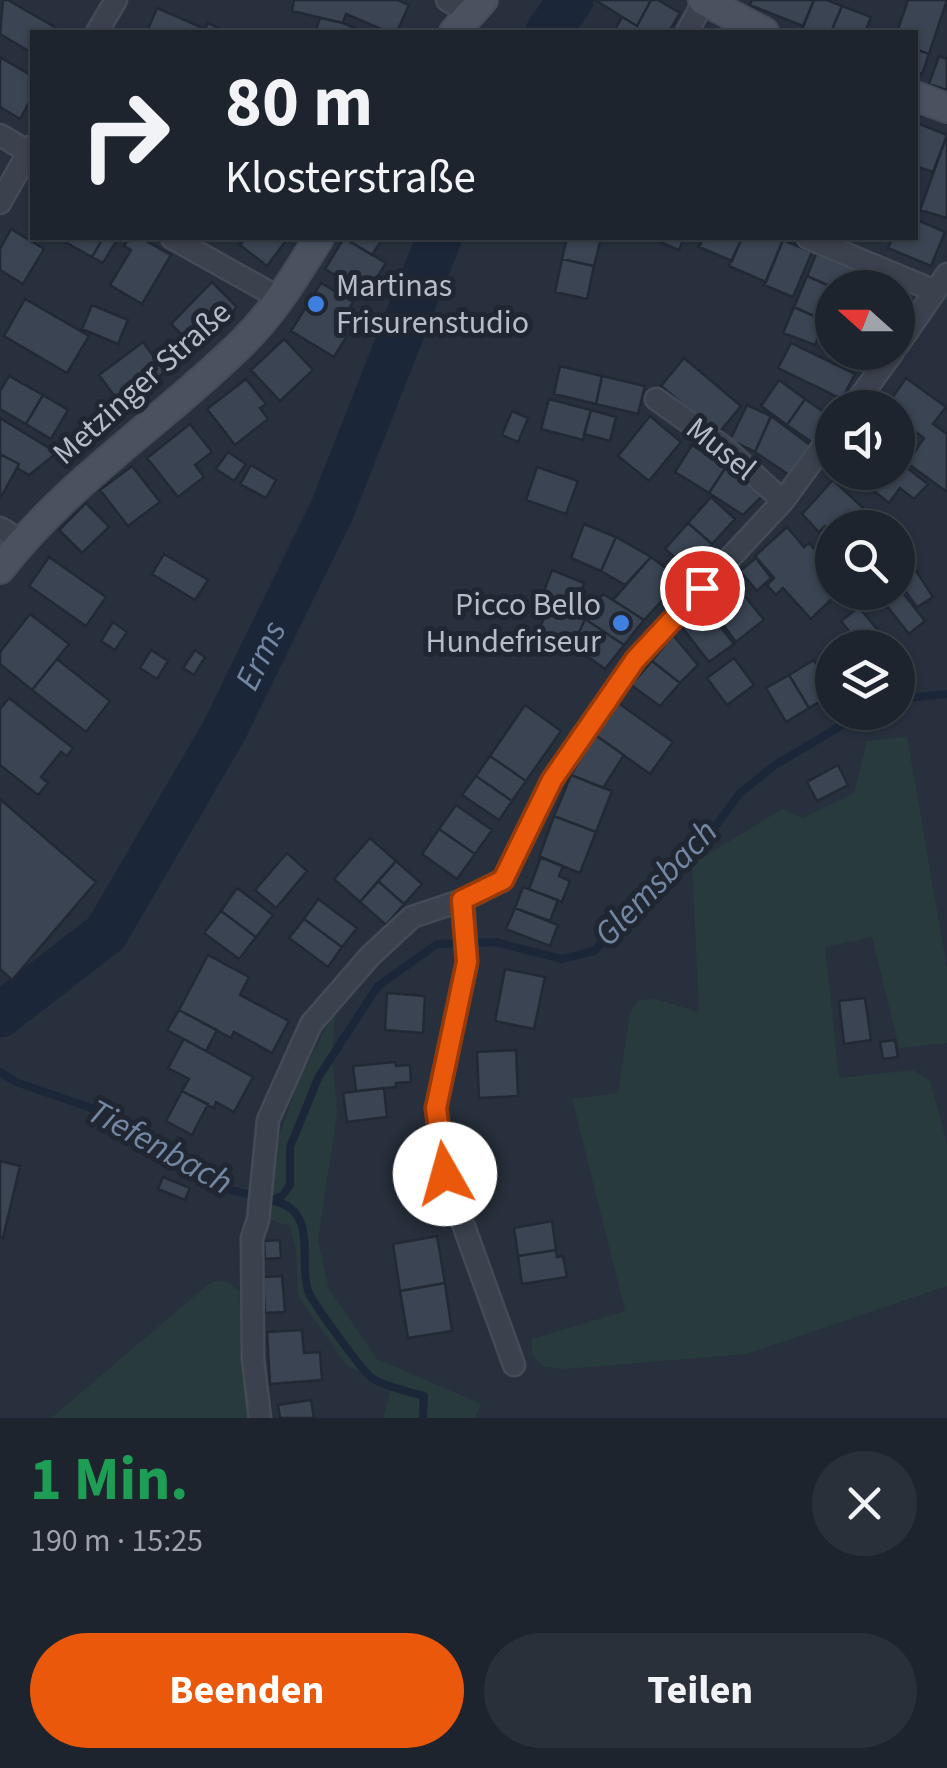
<!DOCTYPE html>
<html lang="de">
<meta charset="utf-8">
<style>
body{margin:0;font-family:"Source Sans 3",sans-serif;background:#2a3039;color:#f1f3f6;height:100vh;display:flex;flex-direction:column;font-size:38px;white-space:nowrap}
*{box-sizing:border-box;margin:0}
p{font-size:32px;color:#a0a4aa}
.icon{flex:none;width:55px;height:55px;fill:none;stroke:currentColor;stroke-width:2;stroke-linecap:round;stroke-linejoin:round}
.map{position:relative;height:1418px;overflow:hidden}
.sheet{display:flex;flex-direction:column;background:#1d242d;flex:1}
.sheet>*{flex:none}
.banner{position:absolute;left:30px;top:30px;width:888px;height:210px;border-radius:0px;box-shadow:0 2px 8px #0004,0 0 0 2px #3b4149;background:#1d242d;color:#f1f3f6;overflow:hidden}
.needle{width:65px;rotate:291deg}
.controls{position:absolute;left:815px;top:270px;display:grid;gap:20px}
.controls a{display:grid;place-items:center;width:100px;height:100px;border-radius:50%;background:#1d242d;box-shadow:0 2px 8px #0004,0 0 0 2px #3b4149;font-size:50px}
.pin{position:absolute;display:grid;place-items:center;width:85px;height:85px;color:#fff;margin:-42px;border:5px solid #fff;border-radius:50%;box-shadow:0 2px 10px #0007}
.me{position:absolute;width:110px;margin:-55px;rotate:353deg;stroke-linejoin:round;filter:drop-shadow(0 0 8px #0008)}
.turn{display:flex;align-items:center;gap:35px;height:210px;padding:0 30px;font-size:45px}
.turn .icon{width:130px;height:130px;stroke-width:2.5}
.turn b{display:block;font-size:70px;line-height:85px}
.round{display:grid;place-items:center;flex:none;width:105px;height:105px;border-radius:52px;background:#2a3039}
.overview{display:flex;align-items:center;justify-content:space-between;height:170px;padding:0 30px}
h1{font-size:60px;font-weight:700;line-height:75px;color:#1e9e55}
.cta{display:flex;gap:20px;margin-top:auto;padding:20px 30px}
.cta a{flex:1;height:115px;border-radius:60px;background:#ea580c;color:#fff;font-size:40px;font-weight:700;line-height:115px;text-align:center}
.cta a+a{background:#2a3039;color:#f1f3f6}
.map>svg:first-child{display:block}
</style>
<div class="map">
<svg width="947" height="1418" viewBox="0 0 947 1418">
<rect width="100%" height="100%" fill="#27303c"/>
<path fill="#293a3d" d="M 907,737 L 947,968 L 947,1043 L 899,1048 L 872,937 L 825,947 L 839,1078 L 913,1070 L 930,1081 L 947,1143 L 947,1286 L 746,1354 L 565,1369 L 544,1367 L 532,1355 L 532,1339 L 625,1311 L 572,1099 L 618,1093 L 630,1012 L 639,1000 L 655,999 L 699,1012 L 692,864 L 782,809 L 803,818 L 854,793 L 867,741 Z
M 336,1009 L 332,1052 L 337,1114 L 318,1240 L 329,1289 L 377,1359 L 481,1404 L 475,1418 L 383,1418 L 392,1387 L 347,1366 L 298,1296 L 296,1251 L 290,1226 L 267,1219 L 273,1154 L 298,1082 Z
M 226,1281 L 239,1291 L 249,1418 L 51,1418 L 211,1282 Z"/>
<g fill="none" stroke-linecap="round" stroke-linejoin="round">
<path stroke="#1b2739" stroke-width="8" d="M 898,699 L 947,694
M 0,1072 L 16,1082 L 103,1112 L 222,1188 L 256,1196
M 271,1200 L 282,1196 L 290,1185 L 290,1147 L 319,1076 L 378,986 L 437,944 L 495,942 L 562,959 L 594,951 L 664,875 L 695,854 L 740,793 L 775,765 L 864,712
M 274,1201 C 321,1211 296,1267 310,1295 C 317,1308 362,1371 372,1378 C 385,1387 408,1391 424,1396 L 423,1418"/>
<g stroke="#1b2739" stroke-width="45">
<path d="M 548,32 L 571,0"/>
<path id="s1" d="M 0,1015 L 106,933 L 224,731 L 332,510 L 439,238"/>
</g>
</g>
<path fill="#3a4452" stroke="#222934" stroke-width="2.5" d="M 3,0 L 8,0 L 63,32 L 32,32 L 32,53 L 0,34 Z
M 294,0 L 398,0 L 409,5 L 397,32 L 388,32 L 346,14 L 343,23 L 292,11 Z
M 595,0 L 651,0 L 637,26 Z
M 651,0 L 658,0 L 680,13 L 669,32 L 615,30 L 622,17 L 637,26 Z
M 752,0 L 814,0 L 803,26 L 750,5 Z
M 814,0 L 827,0 L 842,6 L 831,32 L 801,32 Z
M 908,0 L 947,0 L 929,54 L 915,49 L 915,32 L 897,32 Z
M 842,6 L 871,17 L 865,32 L 831,32 Z
M 157,8 L 205,29 L 208,23 L 222,30 L 221,32 L 155,32 L 148,29 Z
M 320,18 L 343,23 L 355,28 L 353,32 L 315,32 Z
M 915,49 L 929,54 L 922,74 L 915,72 Z
M 939,56 L 947,59 L 947,90 L 929,84 Z
M 0,57 L 32,76 L 32,97 L 20,119 L 0,107 Z
M 915,122 L 947,135 L 933,172 L 915,166 Z
M 947,135 L 947,218 L 920,210 Z
M 915,219 L 945,232 L 931,266 L 888,248 L 893,238 L 915,238 Z
M 11,229 L 44,249 L 23,284 L 0,270 L 0,249 Z
M 58,238 L 103,238 L 92,257 Z
M 103,238 L 118,238 L 103,263 L 92,257 Z
M 129,238 L 141,238 L 171,255 L 142,304 L 110,285 L 131,250 L 124,246 Z
M 245,238 L 288,238 L 267,266 L 240,245 Z
M 344,238 L 383,238 L 372,255 Z
M 344,238 L 386,263 L 367,294 L 325,269 Z
M 567,238 L 601,238 L 594,266 L 562,259 Z
M 650,238 L 684,238 L 679,250 Z
M 703,238 L 742,238 L 732,261 L 699,247 Z
M 742,238 L 783,240 L 766,282 L 729,266 Z
M 783,240 L 812,252 L 793,297 L 764,285 Z
M 817,252 L 869,274 L 863,288 L 834,288 L 807,276 Z
M 562,259 L 594,266 L 587,299 L 555,292 Z
M 807,276 L 834,288 L 832,309 L 825,321 L 794,307 Z
M 212,282 L 237,307 L 195,348 L 171,324 Z
M 321,283 L 353,302 L 337,329 L 347,336 L 334,357 L 291,331 Z
M 25,299 L 89,336 L 67,373 L 4,336 Z
M 92,305 L 128,320 L 118,344 L 82,329 Z
M 794,307 L 825,321 L 815,345 L 783,333 Z
M 284,339 L 313,370 L 280,401 L 251,370 Z
M 143,342 L 165,372 L 121,405 L 99,375 Z
M 791,343 L 855,374 L 842,399 L 778,368 Z
M 684,358 L 741,406 L 718,434 L 661,386 Z
M 560,366 L 602,376 L 596,404 L 554,394 Z
M 9,376 L 43,395 L 26,424 L 0,409 L 0,391 Z
M 602,376 L 645,386 L 638,414 L 596,404 Z
M 906,378 L 946,407 L 933,424 L 947,434 L 947,492 L 907,463 L 924,438 L 898,419 L 898,408 L 885,408 Z
M 246,379 L 266,404 L 260,408 L 268,419 L 235,445 L 207,409 Z
M 779,380 L 805,399 L 787,425 L 761,406 Z
M 43,395 L 68,410 L 51,439 L 26,424 Z
M 549,399 L 591,410 L 583,440 L 541,429 Z
M 805,399 L 831,417 L 813,443 L 787,425 Z
M 747,405 L 771,416 L 755,452 L 730,440 Z
M 591,410 L 616,417 L 610,441 L 584,434 Z
M 512,411 L 528,418 L 518,442 L 502,435 Z
M 650,416 L 681,442 L 649,481 L 618,456 Z
M 771,416 L 810,445 L 789,475 L 755,452 Z
M 0,418 L 57,453 L 29,475 L 17,468 L 19,464 L 0,454 Z
M 190,424 L 212,452 L 195,465 L 204,477 L 178,497 L 147,458 Z
M 692,445 L 726,467 L 709,493 L 675,472 Z
M 228,452 L 246,464 L 234,481 L 216,469 Z
M 0,454 L 19,464 L 0,499 Z
M 898,461 L 928,484 L 914,499 L 900,488 L 889,503 L 868,486 L 878,472 L 898,472 Z
M 251,465 L 276,480 L 266,498 L 240,484 Z
M 132,466 L 160,502 L 128,526 L 100,490 Z
M 537,467 L 578,481 L 566,514 L 526,500 Z
M 726,467 L 766,492 L 743,515 L 709,493 Z
M 850,472 L 878,472 L 868,486 Z
M 833,480 L 876,520 L 869,528 L 832,528 L 832,533 L 825,526 L 819,532 L 802,514 Z
M 711,497 L 735,519 L 712,544 L 688,523 Z
M 86,503 L 109,527 L 82,553 L 59,530 Z
M 688,523 L 712,544 L 689,570 L 665,549 Z
M 584,524 L 616,537 L 601,571 L 571,558 Z
M 787,527 L 804,547 L 809,543 L 830,567 L 825,571 L 832,579 L 832,592 L 839,592 L 811,619 L 783,588 L 776,595 L 767,585 L 774,578 L 755,556 Z
M 616,537 L 651,557 L 625,585 L 601,571 Z
M 898,543 L 913,566 L 898,576 Z
M 164,554 L 208,580 L 195,600 L 152,574 Z
M 49,557 L 106,597 L 86,626 L 29,586 Z
M 651,557 L 681,580 L 644,620 L 613,600 Z
M 756,558 L 771,578 L 757,591 L 740,571 Z
M 913,566 L 933,597 L 917,607 L 898,581 L 898,576 Z
M 552,570 L 584,583 L 574,609 L 542,596 Z
M 732,580 L 764,620 L 736,642 L 705,601 Z
M 898,587 L 925,621 L 909,634 L 879,596 L 883,592 L 898,592 Z
M 603,594 L 644,620 L 624,645 L 585,619 Z
M 551,604 L 585,619 L 573,646 L 539,629 Z
M 704,606 L 734,644 L 709,662 L 680,625 Z
M 859,607 L 892,648 L 862,648 L 841,621 Z
M 30,614 L 69,644 L 32,690 L 0,664 L 0,652 Z
M 585,619 L 624,645 L 605,669 L 573,646 Z
M 113,622 L 127,632 L 115,650 L 101,641 Z
M 673,635 L 698,665 L 680,683 L 652,661 Z
M 151,650 L 168,661 L 157,679 L 140,668 Z
M 195,650 L 205,657 L 194,675 L 183,668 Z
M 734,658 L 754,685 L 727,705 L 707,678 Z
M 57,659 L 110,701 L 86,732 L 32,690 Z
M 814,660 L 832,694 L 809,708 L 789,675 Z
M 652,661 L 680,683 L 660,706 L 631,685 Z
M 789,675 L 809,708 L 786,722 L 766,688 Z
M 9,698 L 73,748 L 67,756 L 61,752 L 41,777 L 48,783 L 38,795 L 0,765 L 0,709 Z
M 617,702 L 673,742 L 650,774 L 594,734 Z
M 525,705 L 561,731 L 526,781 L 490,756 Z
M 594,734 L 624,755 L 603,788 L 571,775 Z
M 490,756 L 526,781 L 512,801 L 476,776 Z
M 838,765 L 848,785 L 817,801 L 807,782 Z
M 571,775 L 612,791 L 596,832 L 554,816 Z
M 476,776 L 512,801 L 499,820 L 462,795 Z
M 0,799 L 96,882 L 12,980 L 0,969 Z
M 456,805 L 492,830 L 475,854 L 439,829 Z
M 554,816 L 596,832 L 580,873 L 539,857 Z
M 439,829 L 475,854 L 457,879 L 422,854 Z
M 370,838 L 396,861 L 360,902 L 334,879 Z
M 287,853 L 307,871 L 276,908 L 255,890 Z
M 541,857 L 563,866 L 559,876 L 570,881 L 562,902 L 529,889 Z
M 396,861 L 422,884 L 404,904 L 378,881 Z
M 378,881 L 404,904 L 386,925 L 360,902 Z
M 523,887 L 558,900 L 550,921 L 515,908 Z
M 237,888 L 273,915 L 256,937 L 221,911 Z
M 318,899 L 357,928 L 342,947 L 304,919 Z
M 515,908 L 558,925 L 550,946 L 506,929 Z
M 221,911 L 256,937 L 239,959 L 204,933 Z
M 304,919 L 342,947 L 328,967 L 289,938 Z
M 208,955 L 249,977 L 240,995 L 289,1021 L 272,1053 L 234,1032 L 231,1038 L 179,1010 Z
M 505,969 L 545,977 L 534,1029 L 495,1021 Z
M 387,993 L 425,996 L 423,1033 L 385,1030 Z
M 865,998 L 871,1040 L 844,1044 L 839,1001 Z
M 179,1010 L 217,1030 L 206,1051 L 167,1030 Z
M 184,1039 L 253,1077 L 234,1112 L 216,1102 L 214,1108 L 182,1091 L 189,1079 L 168,1068 Z
M 895,1040 L 898,1057 L 883,1059 L 880,1042 Z
M 516,1050 L 518,1096 L 479,1098 L 477,1052 Z
M 395,1062 L 396,1066 L 410,1065 L 411,1082 L 396,1083 L 396,1087 L 356,1091 L 353,1066 Z
M 384,1088 L 387,1117 L 347,1122 L 343,1093 Z
M 182,1091 L 208,1104 L 192,1135 L 166,1121 Z
M 0,1161 L 20,1166 L 3,1238 L 0,1237 Z
M 163,1177 L 190,1188 L 185,1200 L 158,1189 Z
M 552,1221 L 556,1250 L 518,1256 L 514,1228 Z
M 437,1236 L 445,1283 L 400,1291 L 393,1244 Z
M 280,1240 L 281,1258 L 265,1259 L 264,1241 Z
M 556,1250 L 557,1257 L 563,1256 L 567,1277 L 522,1284 L 518,1256 Z
M 282,1276 L 285,1312 L 265,1313 L 263,1277 Z
M 445,1283 L 452,1331 L 408,1338 L 400,1291 Z
M 302,1330 L 304,1353 L 320,1352 L 322,1380 L 270,1384 L 267,1332 Z
M 311,1400 L 314,1418 L 280,1418 L 278,1405 Z"/>
<g fill="none" stroke-linecap="round" stroke-linejoin="round">
<g stroke="#444b56" stroke-width="25">
<path id="street" d="M 447,0 L 470,13
M 97,32 L 116,0
M 687,32 L 704,1
M 0,135 L 32,154
M 0,203 L 32,146
M 172,238 L 281,299
M 808,238 L 935,291
M 898,345 L 947,274
M 656,399 L 725,448 L 783,501
M 852,408 L 893,352
M 0,528 L 22,541
M 463,900 L 467,962 L 436,1108 L 445,1174 L 514,1365
M 260,1418 L 253,1359 L 252,1238 L 258,1220 L 268,1120 L 311,1024 L 370,956 L 412,917 L 463,900 L 503,880 L 552,780 L 635,660 L 783,501 L 832,434"/>
</g>
<g stroke="#444b56" stroke-width="32">
<path id="secondary" d="M 703,0 L 764,32
M 454,32 L 483,0
M 915,96 L 947,108
M 0,569 C 67,482 164,420 242,343 C 274,312 296,275 319,238"/>
</g>
<use href="#street" stroke="#3b424d" stroke-width="20"/>
<use href="#secondary" stroke="#4a515f" stroke-width="28"/>
</g>
<g fill="none" stroke-linecap="round" stroke-linejoin="round">
<g stroke="#983908" stroke-width="25">
<path id="route" d="M 445,1174 L 436,1108 L 467,962 L 462,900 L 503,880 L 552,780 L 635,660 L 702,588"/>
</g>
<use href="#route" stroke="#ea580c" stroke-width="18"/>
</g>
<g fill="#3f7fe0" stroke="#202732" stroke-width="4">
<circle cx="316" cy="304" r="10"/>
<circle cx="621" cy="623" r="10"/>
</g>
<g text-anchor="middle" dominant-baseline="central" stroke-width="10" stroke-linejoin="round" paint-order="stroke">
<g font-size="32" fill="#b7bdc8" stroke="#202732" text-anchor="start">
<text x="336" y="286">Martinas<tspan x="336" dy="37">Frisurenstudio</tspan></text>
<text x="601" y="605" text-anchor="end">Picco Bello<tspan x="601" dy="37">Hundefriseur</tspan></text>
</g>
<g font-size="32" fill="#b7bdc8" stroke="#202732">
<text transform="translate(142 383) rotate(-42)">Metzinger Straße</text>
<text transform="translate(721 449) rotate(39)">Musel</text>
</g>
<g font-size="35" font-style="italic" fill="#7487a2" stroke="#202732">
<text stroke="none"><textPath href="#s1" startOffset="452">Erms</textPath></text>
<text transform="translate(656 883) rotate(-46)">Glemsbach</text>
<text transform="translate(160 1147) rotate(29)">Tiefenbach</text>
</g>
</g>
</svg>
<div class="controls">
<a><svg class="needle" viewBox="-14 -14 28 28"><path d="M0-13l5 13h-10z" fill="#e53935"/><path d="M0 13l5-13h-10z" fill="#a0a4aa"/></svg></a>
<a><svg class="icon" aria-label="sound" viewBox="0 0 24 24"><path d="M4 9h4l5-4v14l-5-4H4zM17 9q2 3 0 6"/></svg></a>
<a><svg class="icon" aria-label="search" viewBox="0 0 24 24"><circle cx="10" cy="10" r="6"/><path d="M15 15l6 6"/></svg></a>
<a><svg class="icon" aria-label="layers" viewBox="0 0 24 24"><path d="M12 4l9 5-9 5-9-5zM3 14l9 5 9-5"/></svg></a>
</div>
<div class="pin" style="left:702px;top:588px;background:#d93025"><svg class="icon" aria-label="arrive" viewBox="0 0 24 24"><path d="M6 21V4h12l-3 4 3 4H6"/></svg></div>
<svg class="me" style="left:445px;top:1174px" viewBox="-20 -20 40 40"><circle r="19" fill="#fff"/><path d="M0-13L10 11 0 6-10 11z" fill="#ea580c"/></svg>
<div class="banner">
<div class="turn"><svg class="icon" aria-label="right" viewBox="0 0 24 24"><path d="M7 20v-9h11M14 6l5 5-5 5"/></svg><div><b>80 m</b>Klosterstraße</div></div>
</div>
</div>
<section class="sheet">
<div class="overview"><div><h1>1 Min.</h1><p>190 m · 15:25</p></div><a class="round"><svg class="icon" aria-label="close" viewBox="0 0 24 24"><path d="M6 6l12 12M18 6L6 18"/></svg></a></div>
<div class="cta"><a>Beenden</a><a>Teilen</a></div>
</section>
